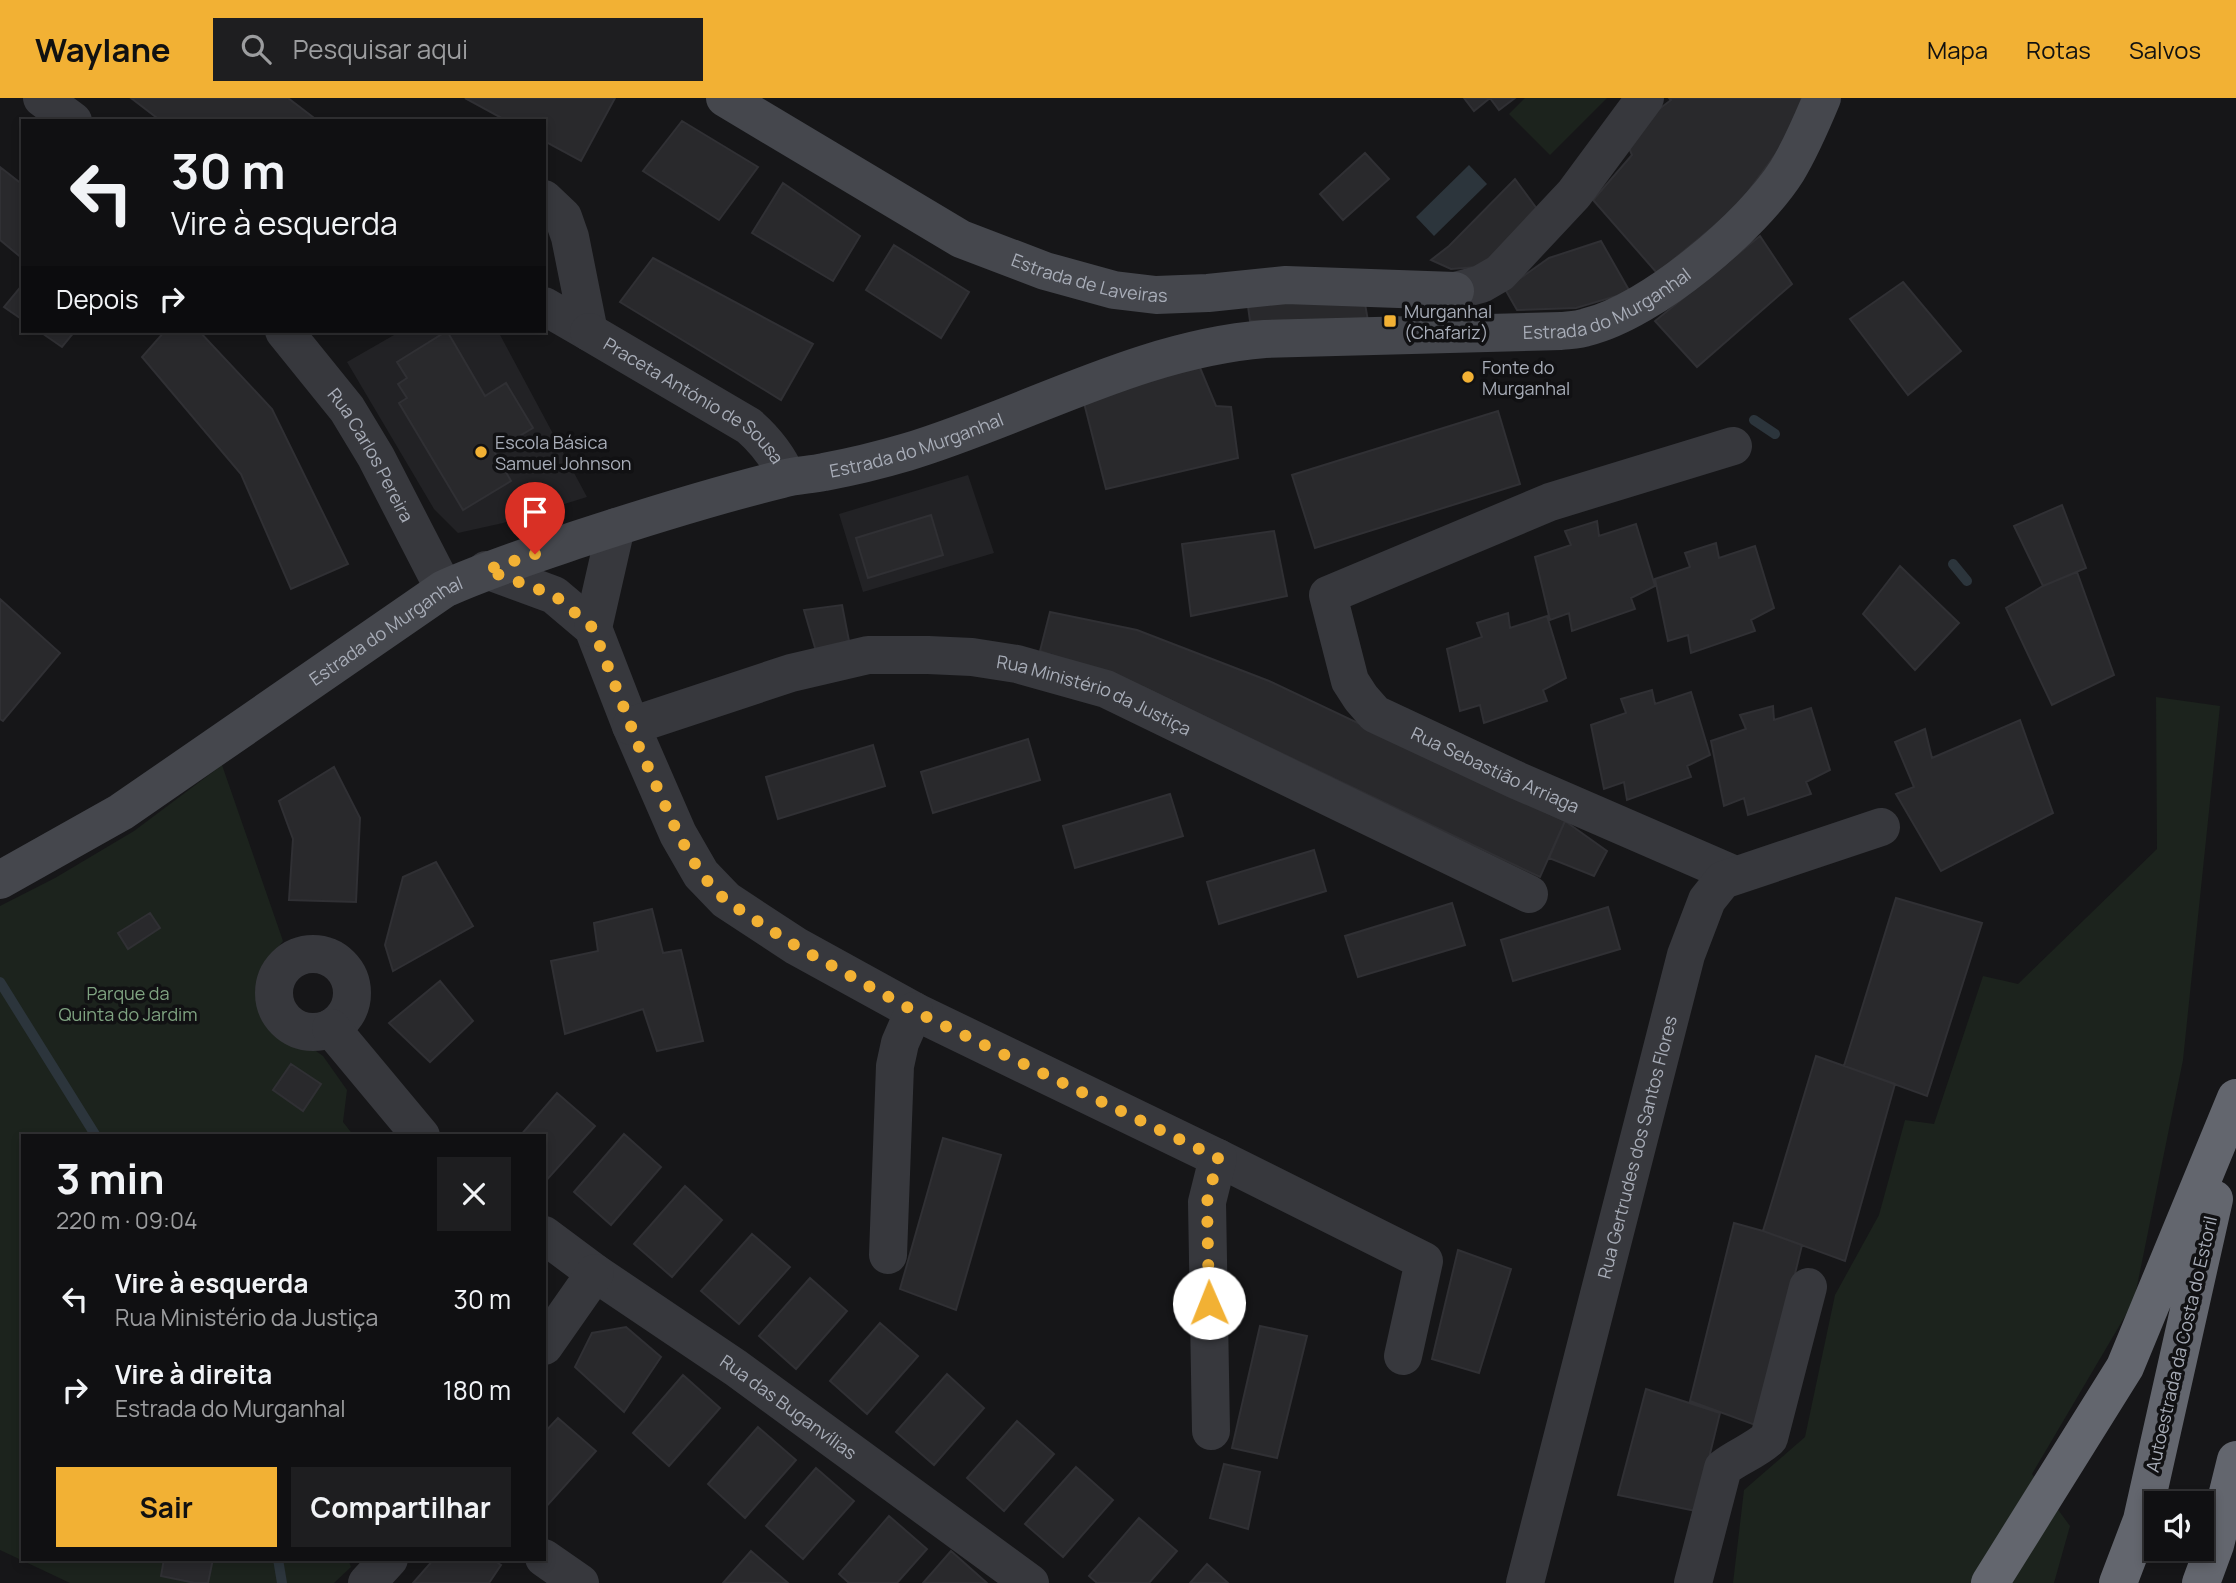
<!DOCTYPE html>
<html lang="pt">
<meta charset="utf-8">
<style>
body{margin:0;font-family:Manrope,sans-serif;background:#1e1e20;color:#f1f3f6;height:100vh;display:flex;flex-direction:column;font-size:26px;white-space:nowrap}
*{box-sizing:border-box;margin:0}
p{font-size:23px;color:#9c9d9f}
.icon{flex:none;width:38px;height:38px;fill:none;stroke:currentColor;stroke-width:2;stroke-linecap:round;stroke-linejoin:round}
.map{position:relative;flex:1;overflow:hidden}
.sheet{position:absolute;left:21px;top:1036px;width:525px;height:427px;display:flex;flex-direction:column;background:#101012;border-radius:0px;box-shadow:0 4px 10px #0003,0 0 0 2px #303032}
.sheet>*{flex:none}
.banner{position:absolute;left:21px;top:21px;width:525px;height:214px;border-radius:0px;box-shadow:0 4px 10px #0003,0 0 0 2px #303032;background:#101012;color:#f1f3f6;overflow:hidden}
.controls{position:absolute;left:2144px;top:1393px;display:grid;gap:14px}
.controls a{display:grid;place-items:center;width:70px;height:70px;border-radius:0px;background:#101012;box-shadow:0 4px 10px #0003,0 0 0 2px #303032;font-size:35px}
.pin{position:absolute;display:grid;place-items:center;width:60px;height:60px;color:#fff;margin:-72px -30px;border-radius:50% 50% 50% 0;rotate:-45deg;box-shadow:0 0 7px #0007}
.pin .icon{rotate:45deg}
.me{position:absolute;width:77px;margin:-38px;rotate:359deg;stroke-linejoin:round;filter:drop-shadow(0 0 5px #0008)}
.turn{display:flex;align-items:center;gap:24px;height:147px;padding:0 35px;font-size:32px}
.turn .icon{width:91px;height:91px;stroke-width:2.5}
.turn b{display:block;font-size:49px;line-height:60px}
.then{display:flex;align-items:center;height:66px;padding:0 35px;background:#0003;gap:14px;font-size:26px}
.round{display:grid;place-items:center;flex:none;width:74px;height:74px;border-radius:0px;background:#1e1e20}
.headline{display:flex;align-items:center;justify-content:space-between;height:119px;padding:0 35px}
h1{font-size:42px;font-weight:700;line-height:52px}
.button{display:flex;gap:14px;margin-top:auto;padding:14px 35px}
.button a{flex:1;height:80px;border-radius:0px;background:#f2b134;color:#111;font-size:28px;font-weight:700;line-height:80px;text-align:center}
.button a+a{background:#1e1e20;color:#f1f3f6}
ul{padding:0;list-style:none}
li{display:flex;align-items:center;gap:21px;height:91px;padding:0 35px}
li div{flex:1}
li b{display:block;font-size:26px}
li em{font-style:normal}
header{display:flex;align-items:center;gap:42px;box-sizing:border-box;height:98px;padding:0 35px;background:#f2b134;color:#111}
header strong{font-size:33px}
nav{display:flex;gap:38px;margin-inline-start:auto;font-size:24px}
.search{width:490px;height:63px;background:#1e1e20;display:flex;align-items:center;gap:18px;box-sizing:border-box;padding:0 24px;border-radius:0px;color:#9c9d9f;font-size:26px}
.map>svg:first-child{display:block}
</style>
<header>
<strong>Waylane</strong>
<div class="search"><svg class="icon" aria-label="search" viewBox="0 0 24 24"><circle cx="10" cy="10" r="6"/><path d="M15 15l6 6"/></svg>Pesquisar aqui</div>
<nav><a>Mapa</a><a>Rotas</a><a>Salvos</a></nav>
</header>
<div class="map">
<svg width="2236" height="1485" viewBox="0 0 2236 1485">
<rect width="100%" height="100%" fill="#161618"/>
<path fill="#222225" d="M 401,233 L 498,233 L 587,399 L 503,425 L 458,435 L 434,411 L 347,264 Z
M 968,377 L 994,455 L 863,494 L 839,416 Z"/>
<path fill="#1c231d" d="M 1525,0 L 1607,0 L 1550,57 L 1509,16 Z
M 2156,599 L 2220,608 L 2183,962 L 2134,1203 L 2032,1376 L 2070,1428 L 2054,1485 L 1733,1485 L 1744,1392 L 1805,1339 L 1835,1197 L 1879,1117 L 1905,1022 L 1934,1026 L 1983,878 L 2018,886 L 2157,751 Z
M 222,667 L 283,843 L 258,876 L 255,894 L 261,916 L 274,930 L 306,946 L 323,958 L 347,992 L 343,1024 L 354,1038 L 23,1038 L 23,1461 L 348,1461 L 351,1469 L 334,1485 L 70,1485 L 0,1452 L 0,808 L 55,780 L 134,733 Z"/>
<path fill="#2c353c" d="M 1469,67 L 1487,86 L 1434,138 L 1416,119 Z"/>
<g fill="none" stroke-linecap="round" stroke-linejoin="round">
<path stroke="#2c353c" stroke-width="10" d="M 1754,322 L 1775,336
M 1953,466 L 1967,483
M 0,884 L 96,1038
M 278,1461 L 282,1485"/>
</g>
<path fill="#29292c" stroke="#303034" stroke-width="2" d="M 131,0 L 288,0 L 318,23 L 161,23 Z
M 465,0 L 615,0 L 581,63 L 544,43 L 544,23 L 507,23 Z
M 1464,0 L 1490,0 L 1474,13 Z
M 1490,0 L 1515,0 L 1499,12 Z
M 1669,0 L 1803,0 L 1786,42 L 1736,110 L 1657,175 L 1593,102 L 1632,57 L 1624,38 L 1671,2 Z
M 682,23 L 758,69 L 719,122 L 643,73 Z
M 1365,55 L 1389,81 L 1343,122 L 1320,96 Z
M 0,69 L 23,87 L 23,161 L 0,142 Z
M 1515,81 L 1537,111 L 1490,168 L 1451,171 L 1431,162 L 1449,148 Z
M 783,85 L 860,138 L 833,183 L 752,135 Z
M 1760,138 L 1792,186 L 1697,269 L 1655,223 Z
M 1601,143 L 1630,194 L 1576,210 L 1517,212 L 1505,191 L 1549,160 Z
M 894,147 L 969,194 L 941,240 L 866,192 Z
M 653,160 L 813,246 L 781,302 L 620,204 Z
M 1903,184 L 1961,253 L 1908,297 L 1850,221 Z
M 23,186 L 23,222 L 4,209 Z
M 1364,200 L 1368,223 L 1250,223 L 1247,201 Z
M 39,233 L 75,233 L 62,249 Z
M 165,233 L 199,233 L 272,311 L 348,466 L 291,491 L 241,376 L 142,259 Z
M 447,233 L 485,298 L 506,285 L 533,330 L 494,353 L 511,383 L 463,412 L 399,305 L 407,300 L 398,286 L 407,280 L 397,264 Z
M 1198,265 L 1216,308 L 1231,309 L 1238,360 L 1106,391 L 1083,301 Z
M 1498,313 L 1520,386 L 1315,450 L 1292,377 Z
M 2062,407 L 2086,470 L 2043,488 L 2014,428 Z
M 931,417 L 943,457 L 868,480 L 856,440 Z
M 1597,423 L 1599,438 L 1636,426 L 1655,488 L 1631,500 L 1635,511 L 1572,533 L 1569,515 L 1550,522 L 1535,459 L 1571,447 L 1565,433 Z
M 1274,433 L 1287,498 L 1191,518 L 1182,446 Z
M 1716,445 L 1719,460 L 1755,448 L 1774,510 L 1751,522 L 1755,533 L 1691,555 L 1688,537 L 1668,543 L 1655,481 L 1690,469 L 1685,455 Z
M 1900,468 L 1959,525 L 1915,572 L 1863,516 Z
M 2077,474 L 2114,577 L 2052,607 L 2006,510 L 2043,488 Z
M 0,501 L 60,555 L 3,623 L 0,621 Z
M 842,507 L 849,543 L 816,553 L 804,512 Z
M 1050,514 L 1137,532 L 1269,583 L 1565,723 L 1540,779 L 1145,590 L 1040,553 Z
M 1508,515 L 1510,530 L 1547,518 L 1566,580 L 1543,592 L 1547,603 L 1484,625 L 1480,607 L 1460,613 L 1447,551 L 1482,539 L 1477,525 Z
M 1652,592 L 1655,606 L 1691,594 L 1710,657 L 1687,668 L 1691,679 L 1627,702 L 1624,684 L 1604,691 L 1591,627 L 1626,615 L 1621,601 Z
M 1773,608 L 1774,622 L 1811,610 L 1830,672 L 1806,684 L 1811,696 L 1748,717 L 1744,700 L 1724,708 L 1711,643 L 1746,631 L 1740,617 Z
M 2020,622 L 2053,715 L 1941,773 L 1896,696 L 1914,689 L 1895,644 L 1925,631 L 1932,660 Z
M 1028,641 L 1040,682 L 933,715 L 921,674 Z
M 873,647 L 885,688 L 778,721 L 766,679 Z
M 334,669 L 360,720 L 356,804 L 289,802 L 293,741 L 279,703 Z
M 1170,696 L 1183,738 L 1075,770 L 1063,728 Z
M 1565,723 L 1607,753 L 1594,778 L 1549,760 Z
M 1314,752 L 1326,793 L 1219,826 L 1207,784 Z
M 436,764 L 473,828 L 393,873 L 385,847 L 403,779 Z
M 1896,800 L 1982,825 L 1927,998 L 1844,968 Z
M 1452,805 L 1465,847 L 1358,879 L 1345,838 Z
M 1608,809 L 1620,851 L 1513,883 L 1501,842 Z
M 652,811 L 663,855 L 681,852 L 703,943 L 657,953 L 643,911 L 565,936 L 551,863 L 598,853 L 594,825 Z
M 150,815 L 160,830 L 128,851 L 118,835 Z
M 440,883 L 473,923 L 430,964 L 389,925 Z
M 1816,958 L 1895,986 L 1845,1163 L 1763,1133 Z
M 291,966 L 321,986 L 303,1013 L 273,992 Z
M 557,995 L 595,1028 L 544,1085 L 544,1038 L 520,1038 Z
M 624,1036 L 661,1069 L 611,1127 L 574,1094 Z
M 943,1040 L 1001,1057 L 956,1212 L 900,1191 Z
M 685,1088 L 722,1122 L 672,1179 L 634,1146 Z
M 1734,1125 L 1763,1133 L 1802,1147 L 1758,1328 L 1690,1303 Z
M 752,1136 L 790,1169 L 739,1226 L 701,1193 Z
M 1458,1152 L 1511,1171 L 1479,1275 L 1432,1261 Z
M 810,1180 L 847,1213 L 796,1271 L 759,1238 Z
M 880,1225 L 918,1258 L 867,1316 L 830,1283 Z
M 1260,1228 L 1307,1238 L 1277,1360 L 1232,1350 Z
M 626,1229 L 661,1259 L 624,1314 L 575,1269 L 592,1235 Z
M 947,1276 L 984,1310 L 934,1367 L 896,1334 Z
M 683,1277 L 720,1310 L 669,1368 L 633,1335 Z
M 1646,1291 L 1720,1315 L 1696,1413 L 1618,1397 Z
M 558,1320 L 596,1353 L 545,1410 L 544,1335 Z
M 1017,1323 L 1054,1356 L 1004,1413 L 967,1380 Z
M 758,1329 L 796,1362 L 745,1420 L 708,1386 Z
M 1224,1366 L 1260,1374 L 1248,1431 L 1210,1420 Z
M 1076,1369 L 1113,1402 L 1063,1459 L 1025,1426 Z
M 816,1370 L 854,1403 L 803,1461 L 766,1428 Z
M 889,1418 L 927,1451 L 897,1485 L 849,1485 L 839,1476 Z
M 1139,1420 L 1177,1453 L 1149,1485 L 1097,1485 L 1089,1478 Z
M 751,1453 L 788,1485 L 723,1485 Z
M 951,1453 L 987,1485 L 923,1485 Z
M 164,1461 L 213,1461 L 208,1485 L 195,1485 L 161,1478 Z
M 434,1461 L 492,1461 L 501,1467 L 489,1485 L 413,1485 Z
M 1207,1466 L 1228,1485 L 1190,1485 Z"/>
<g fill="none" stroke-linecap="round" stroke-linejoin="round">
<g stroke="#37383d" stroke-width="38">
<path d="M 42,0 L 73,23"/>
<path d="M 544,101 L 563,119 L 570,139 L 589,234 L 544,208"/>
<path id="s1" d="M 284,233 L 347,311 L 376,359 L 444,491"/>
<path id="s2" d="M 589,234 L 749,328 C 766,343 778,358 787,379"/>
<path d="M 1458,234 L 1455,193 L 1481,186 L 1500,175 L 1574,96 L 1645,0"/>
<path id="s3" d="M 1733,348 L 1550,404 L 1328,497 L 1350,583 L 1361,600 L 1375,616 L 1514,681 L 1735,777"/>
<path d="M 486,472 L 554,497 L 593,530 L 631,628 L 678,736 L 701,776 L 726,802 L 796,848 L 914,913 L 1218,1060 L 1424,1163 L 1403,1258"/>
<path d="M 593,530 L 616,429"/>
<path id="s4" d="M 631,628 L 791,575 L 868,557 L 928,557 L 972,559 L 1017,566 L 1106,591 L 1529,796"/>
<circle cx="313" cy="895" r="39"/>
<path d="M 331,930 L 421,1038"/>
<path id="s5" d="M 544,1137 L 595,1175 L 736,1270 L 1030,1485"/>
<path d="M 888,1157 L 895,968 L 900,945 L 914,913"/>
<path d="M 544,1248 L 595,1175"/>
<path d="M 1211,1333 L 1207,1104 L 1218,1060"/>
<path d="M 544,1460 L 580,1485"/>
<path d="M 367,1485 L 389,1461"/>
<path id="s6" d="M 1525,1485 L 1686,857 L 1707,802 L 1723,782 L 1881,729"/>
<path d="M 1693,1485 L 1723,1370 C 1738,1358 1755,1353 1769,1340 L 1808,1189"/>
</g>
<g stroke="#45474d" stroke-width="38">
<path id="s7" d="M 725,0 L 961,141 L 1045,173 L 1114,192 L 1156,197 L 1208,195 L 1286,187 L 1455,193"/>
<path id="s8" d="M 0,782 L 121,714 L 444,491 C 488,471 533,457 579,441 C 646,419 713,398 782,381 C 796,377 810,377 824,374 C 851,369 880,362 907,354 C 1026,318 1139,251 1265,241 L 1561,233 C 1569,232 1579,232 1587,229 C 1652,213 1752,128 1787,73 C 1801,50 1812,24 1822,0"/>
</g>
<path stroke="#63666e" stroke-width="38" d="M 1990,1485 L 2125,1269 L 2236,1000
M 2118,1485 L 2142,1422 L 2214,1101
M 2201,1485 L 2215,1447 L 2236,1362"/>
</g>
<g fill="none" stroke-linecap="round" stroke-linejoin="round">
<path stroke="#f2b134" stroke-width="12" stroke-dasharray="0 21.6" d="M 535,456 L 486,472 L 554,497 L 593,530 L 639,649 L 678,736 L 701,776 L 726,803 L 796,848 L 914,913 L 1218,1060 L 1207,1104 L 1209,1205"/>
</g>
<g fill="#f2b134" stroke="#111113" stroke-width="2.5">
<rect x="1383" y="216" width="14" height="14" rx="3.5"/>
<circle cx="1468" cy="279" r="7"/>
<circle cx="481" cy="354" r="7"/>
</g>
<g text-anchor="middle" dominant-baseline="central" stroke-width="7" stroke-linejoin="round" paint-order="stroke">
<g font-size="18" fill="#a8adb8" stroke="#111113">
<text stroke="none"><textPath href="#s7" startOffset="410">Estrada de Laveiras</textPath></text>
<text stroke="none"><textPath href="#s8" startOffset="1740">Estrada do Murganhal</textPath></text>
<text stroke="none"><textPath href="#s2" startOffset="126">Praceta António de Sousa</textPath></text>
<text stroke="none"><textPath href="#s8" startOffset="1026">Estrada do Murganhal</textPath></text>
<text stroke="none"><textPath href="#s1" startOffset="152">Rua Carlos Pereira</textPath></text>
<text stroke="none"><textPath href="#s8" startOffset="460">Estrada do Murganhal</textPath></text>
<text stroke="none"><textPath href="#s4" startOffset="480">Rua Ministério da Justiça</textPath></text>
<text stroke="none"><textPath href="#s3" startOffset="695">Rua Sebastião Arriaga</textPath></text>
<text stroke="none"><textPath href="#s6" startOffset="450">Rua Gertrudes dos Santos Flores</textPath></text>
<text transform="translate(2181 1246) rotate(-77)">Autoestrada da Costa do Estoril</text>
<text stroke="none"><textPath href="#s5" startOffset="299">Rua das Buganvílias</textPath></text>
</g>
<g font-size="18" fill="#a8adb8" stroke="#111113" text-anchor="start">
<text x="1404" y="213">Murganhal<tspan x="1404" dy="21">(Chafariz)</tspan></text>
<text x="1482" y="269">Fonte do<tspan x="1482" dy="21">Murganhal</tspan></text>
<text x="495" y="344">Escola Básica<tspan x="495" dy="21">Samuel Johnson</tspan></text>
</g>
<g font-size="18" fill="#7fa381" stroke="#111113">
<text x="128" y="895">Parque da<tspan x="128" dy="21">Quinta do Jardim</tspan></text>
</g>
</g>
</svg>
<div class="controls">
<a><svg class="icon" aria-label="sound" viewBox="0 0 24 24"><path d="M4 9h4l5-4v14l-5-4H4zM17 9q2 3 0 6"/></svg></a>
</div>
<div class="pin" style="left:535px;top:456px;background:#d93025"><svg class="icon" aria-label="arrive" viewBox="0 0 24 24"><path d="M6 21V4h12l-3 4 3 4H6"/></svg></div>
<svg class="me" style="left:1209px;top:1205px" viewBox="-20 -20 40 40"><circle r="19" fill="#fff"/><path d="M0-13L10 11 0 6-10 11z" fill="#f2b134"/></svg>
<div class="banner">
<div class="turn"><svg class="icon" aria-label="left" viewBox="0 0 24 24"><path d="M17 20v-9H6M10 6l-5 5 5 5"/></svg><div><b>30 m</b>Vire à esquerda</div></div>
<div class="then">Depois<svg class="icon" aria-label="right" viewBox="0 0 24 24"><path d="M7 20v-9h11M14 6l5 5-5 5"/></svg></div>
</div>
<section class="sheet">
<div class="headline"><div><h1>3 min</h1><p>220 m · 09:04</p></div><a class="round"><svg class="icon" aria-label="close" viewBox="0 0 24 24"><path d="M6 6l12 12M18 6L6 18"/></svg></a></div>
<ul>
<li><svg class="icon" aria-label="left" viewBox="0 0 24 24"><path d="M17 20v-9H6M10 6l-5 5 5 5"/></svg><div><b>Vire à esquerda</b><p>Rua Ministério da Justiça</p></div><em>30 m</em></li>
<li><svg class="icon" aria-label="right" viewBox="0 0 24 24"><path d="M7 20v-9h11M14 6l5 5-5 5"/></svg><div><b>Vire à direita</b><p>Estrada do Murganhal</p></div><em>180 m</em></li>
</ul>
<div class="button"><a>Sair</a><a>Compartilhar</a></div>
</section>
</div>
